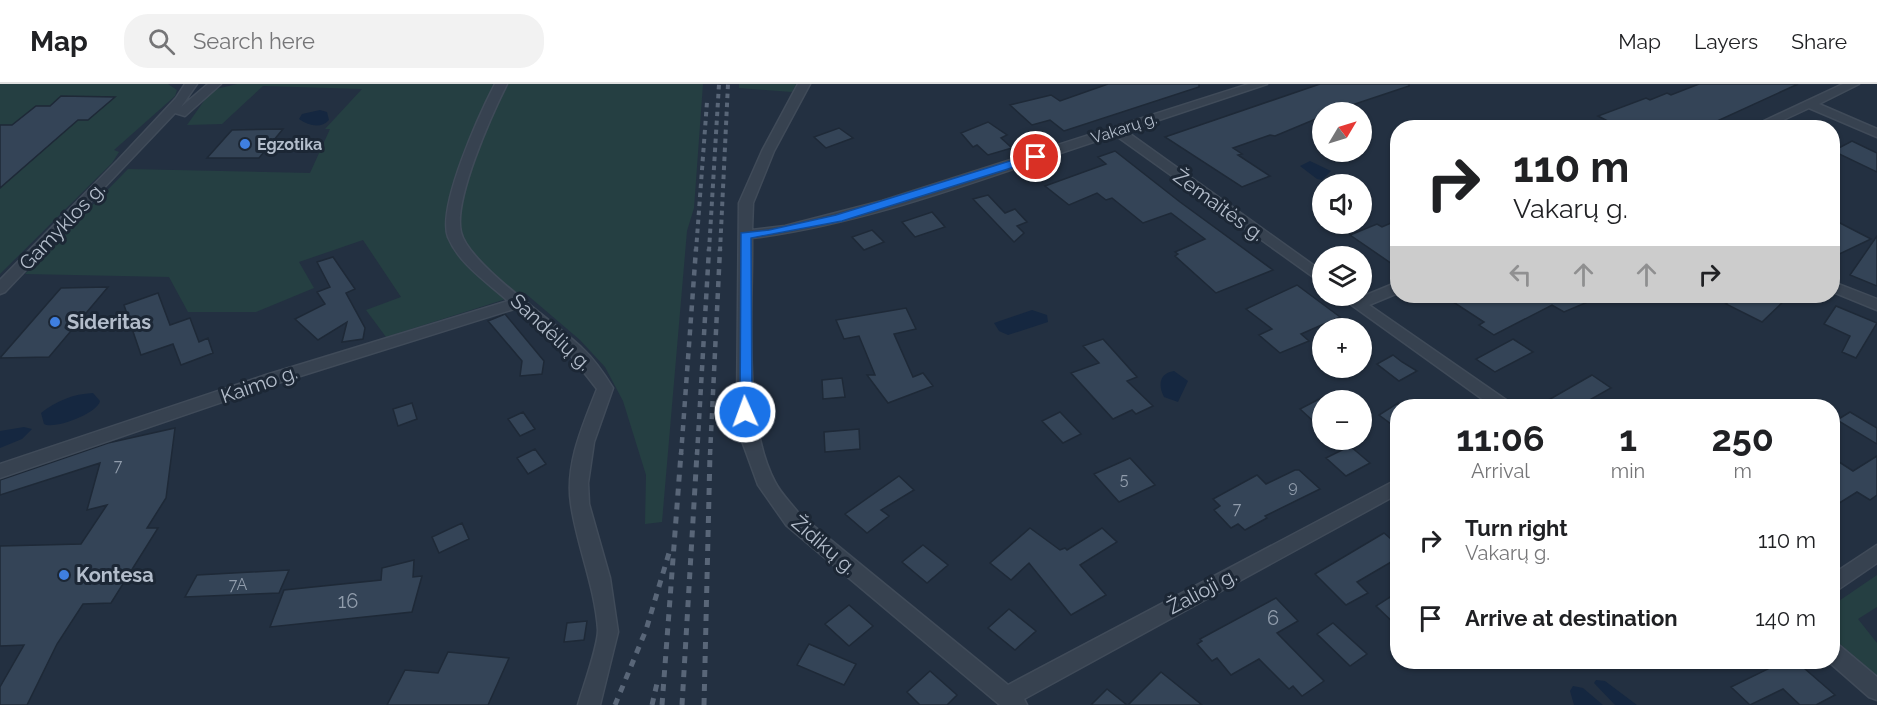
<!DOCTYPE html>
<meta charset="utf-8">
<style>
body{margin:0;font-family:Raleway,sans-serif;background:#f2f2f2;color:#202124;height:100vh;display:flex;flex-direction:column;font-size:22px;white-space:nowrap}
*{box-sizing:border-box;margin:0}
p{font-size:20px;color:#757577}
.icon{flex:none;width:33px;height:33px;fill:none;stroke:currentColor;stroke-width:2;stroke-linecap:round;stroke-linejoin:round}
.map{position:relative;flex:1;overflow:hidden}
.drawer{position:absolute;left:1390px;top:315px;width:450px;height:270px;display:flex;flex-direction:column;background:#fff;border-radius:24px;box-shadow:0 2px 4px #0004}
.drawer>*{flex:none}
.top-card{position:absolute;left:1390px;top:36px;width:450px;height:183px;border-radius:24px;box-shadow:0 2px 4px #0004;background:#fff;color:#202124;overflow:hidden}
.needle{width:39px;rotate:52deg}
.tools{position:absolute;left:1312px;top:18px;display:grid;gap:12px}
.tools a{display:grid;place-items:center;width:60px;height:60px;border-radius:50%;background:#fff;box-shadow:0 2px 4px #0004;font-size:30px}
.pin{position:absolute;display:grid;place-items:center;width:51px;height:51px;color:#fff;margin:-26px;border:3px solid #fff;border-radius:50%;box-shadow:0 2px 6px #0007}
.me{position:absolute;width:66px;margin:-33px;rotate:358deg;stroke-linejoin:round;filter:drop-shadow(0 0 4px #0008)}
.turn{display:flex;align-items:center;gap:21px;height:126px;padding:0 24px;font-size:27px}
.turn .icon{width:78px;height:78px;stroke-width:2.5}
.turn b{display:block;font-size:42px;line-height:51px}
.lanes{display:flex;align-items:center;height:57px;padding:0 24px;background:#0003;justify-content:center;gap:30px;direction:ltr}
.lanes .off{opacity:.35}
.eta{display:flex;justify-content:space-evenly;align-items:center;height:102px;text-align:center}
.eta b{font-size:36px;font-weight:700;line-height:42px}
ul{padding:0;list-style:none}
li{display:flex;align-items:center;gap:18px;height:78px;padding:0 24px}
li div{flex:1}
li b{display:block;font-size:22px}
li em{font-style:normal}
header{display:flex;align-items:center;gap:36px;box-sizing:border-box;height:84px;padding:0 30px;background:#fff;border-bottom:2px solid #e0e0e0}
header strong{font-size:28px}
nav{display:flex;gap:33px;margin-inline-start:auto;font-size:21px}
.search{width:420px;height:54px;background:#f2f2f2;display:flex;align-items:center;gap:15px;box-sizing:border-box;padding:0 21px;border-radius:24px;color:#757577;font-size:22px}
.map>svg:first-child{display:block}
</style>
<header>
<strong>Map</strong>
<div class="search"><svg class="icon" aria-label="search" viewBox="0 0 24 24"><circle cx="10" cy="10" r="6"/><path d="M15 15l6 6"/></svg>Search here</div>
<nav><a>Map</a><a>Layers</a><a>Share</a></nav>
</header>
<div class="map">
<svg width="1877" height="621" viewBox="0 0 1877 621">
<rect width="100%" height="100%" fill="#233041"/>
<path fill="#253f42" d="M 0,0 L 168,0 L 177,6 L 175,12 L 114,66 L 119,68 L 112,79 L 0,190 L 0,104 L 78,36 L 88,36 L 114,13 L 61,12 L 50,22 L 35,22 L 12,41 L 0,41 Z
M 237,0 L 703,0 L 694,124 L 687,147 L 662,438 L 645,440 L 646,391 L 623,317 L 605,283 L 580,256 L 525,209 L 386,253 L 366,226 L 401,213 L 363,156 L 299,178 L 314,204 L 256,228 L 188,228 L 169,193 L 25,190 L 128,85 L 310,89 L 330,45 L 325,45 L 362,5 L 263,2 L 222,40 L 187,41 L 206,14 L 203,13 L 216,5 Z
M 739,0 L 796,0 L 792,8 L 739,4 Z
M 1877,491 L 1877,523 L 1858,535 L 1877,559 L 1877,592 L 1833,554 L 1833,521 Z"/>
<path fill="#152740" d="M 320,26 L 327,28 L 329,36 C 321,45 309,42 299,35 L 302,30 Z
M 1310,77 L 1331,87 L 1322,96 L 1317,95 L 1300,82 Z
M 1032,226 L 1047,231 L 1048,238 L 1008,251 L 999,247 L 994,239 Z
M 1174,287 L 1188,297 L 1178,318 L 1164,313 C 1158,302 1159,289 1174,287 Z
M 93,309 L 100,317 C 98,329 54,346 44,340 L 41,329 C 56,317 73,310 93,309 Z
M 24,343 L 32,345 L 22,355 L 0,364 L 0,347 Z
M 1596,596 L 1605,597 L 1637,621 L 1615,621 L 1594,599 Z
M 1573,602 L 1583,604 L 1603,621 L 1574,621 L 1570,607 Z"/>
<path fill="#344457" stroke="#1e2937" stroke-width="1.5" d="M 1108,0 L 1199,0 L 1199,3 L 1064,47 L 1050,36 L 1032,41 L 1010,21 L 1051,11 L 1060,17 Z
M 1320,0 L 1409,0 L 1409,2 L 1331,28 L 1323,28 L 1323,32 L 1275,52 L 1270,51 L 1233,64 L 1242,70 L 1238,71 L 1270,92 L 1242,103 L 1165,53 Z
M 1699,0 L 1798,0 L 1702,44 L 1621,44 L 1598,32 L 1646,14 L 1650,16 L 1667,9 L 1671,11 Z
M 61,12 L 115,13 L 88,36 L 78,36 L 0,104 L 0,41 L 12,41 L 36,22 L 50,22 Z
M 988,38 L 1007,51 L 1001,54 L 1012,64 L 988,71 L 977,61 L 973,63 L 961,49 Z
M 839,44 L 853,54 L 826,64 L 814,53 Z
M 283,45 L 259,74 L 207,74 L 232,46 Z
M 1852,57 L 1877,69 L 1877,88 L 1833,67 Z
M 1115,67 L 1180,118 L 1273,186 L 1216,209 L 1175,172 L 1178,170 L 1175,168 L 1205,155 L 1171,129 L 1143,139 L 1112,114 L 1106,116 L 1097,109 L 1069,121 L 1045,102 L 1106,80 L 1098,73 Z
M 988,111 L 1005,129 L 1015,125 L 1027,138 L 1017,142 L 1024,149 L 1014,158 L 973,115 Z
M 932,128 L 945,143 L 915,153 L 902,138 Z
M 1398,136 L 1398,184 L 1350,151 L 1377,140 L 1382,143 Z
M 1840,139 L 1871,155 L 1833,173 L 1833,143 Z
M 872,146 L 884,158 L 864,166 L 852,153 Z
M 1877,152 L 1877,202 L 1850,191 Z
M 333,173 L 355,205 L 346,209 L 365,244 L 363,255 L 342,258 L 347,238 L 318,256 L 295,235 L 325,220 L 317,208 L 330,203 L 317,178 Z
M 1297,201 L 1340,233 L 1301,250 L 1309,257 L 1280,269 L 1259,251 L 1272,245 L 1246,225 Z
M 108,203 L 49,273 L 0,274 L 61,204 Z
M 158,209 L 170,241 L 190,234 L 199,258 L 208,254 L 213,269 L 181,281 L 173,260 L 141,271 L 124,221 Z
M 1444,212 L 1602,212 L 1564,228 L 1552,221 L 1494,251 L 1479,241 L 1484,238 Z
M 1737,212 L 1789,212 L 1762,238 L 1726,220 Z
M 1836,222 L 1877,239 L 1856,274 L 1842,268 L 1850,252 L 1824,240 Z
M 906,224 L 916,245 L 894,250 L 913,293 L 923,289 L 933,302 L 888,319 L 867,291 L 875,291 L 859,252 L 844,255 L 836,236 Z
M 505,230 L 544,277 L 542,290 L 520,292 L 522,277 L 488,237 Z
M 1103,255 L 1137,293 L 1127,297 L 1153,322 L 1136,330 L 1132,326 L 1113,335 L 1071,289 L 1099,279 L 1083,262 Z
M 1513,255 L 1533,268 L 1495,288 L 1476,275 Z
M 1393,271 L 1402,278 L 1417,287 L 1399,297 L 1377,280 Z
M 1592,291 L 1611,304 L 1579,322 L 1538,322 Z
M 842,294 L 845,313 L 823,315 L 822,296 Z
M 1323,313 L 1323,346 L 1300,325 Z
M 412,319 L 417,335 L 398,342 L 393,325 Z
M 1398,319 L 1398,345 L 1379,331 Z
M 523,328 L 535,345 L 520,352 L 508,335 Z
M 1060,328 L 1081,350 L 1063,359 L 1042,337 Z
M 1850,328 L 1877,344 L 1877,360 L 1837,336 Z
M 175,344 L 166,414 L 147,444 L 158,444 L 111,519 L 83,520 L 57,560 L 27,621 L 0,621 L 0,603 L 24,561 L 0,562 L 0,462 L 81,460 L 107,421 L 87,426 L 100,379 L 0,411 L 0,396 L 108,359 Z
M 859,345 L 860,365 L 825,368 L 824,348 Z
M 1350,362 L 1370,379 L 1346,392 L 1326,374 Z
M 535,365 L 546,380 L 528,390 L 517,374 Z
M 1877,372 L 1877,411 L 1870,416 L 1857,408 L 1833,423 L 1833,374 L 1853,387 Z
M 1130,374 L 1155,401 L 1119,418 L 1094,390 Z
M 1295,386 L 1299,386 L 1320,405 L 1265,432 L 1267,434 L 1245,446 L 1238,440 L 1231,444 L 1214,426 L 1220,422 L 1213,415 L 1257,391 L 1266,400 Z
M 899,392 L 914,406 L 881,426 L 889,432 L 867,449 L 845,430 Z
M 462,439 L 469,455 L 439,469 L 432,453 Z
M 1030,444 L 1060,466 L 1065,464 L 1067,466 L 1102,444 L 1117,458 L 1080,481 L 1106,511 L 1071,531 L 1029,479 L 1011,496 L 990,479 Z
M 1384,449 L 1398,461 L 1398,474 L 1357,498 L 1368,509 L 1346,521 L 1315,490 Z
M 923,461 L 948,481 L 927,499 L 902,478 Z
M 414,476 L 413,493 L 422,492 L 412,528 L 270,543 L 284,506 L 381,496 L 382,484 Z
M 289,486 L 279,509 L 185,513 L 197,491 Z
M 1390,513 L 1398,521 L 1398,543 L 1376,522 Z
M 1276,514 L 1298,537 L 1277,549 L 1324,597 L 1302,612 L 1293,602 L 1289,605 L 1259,575 L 1231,591 L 1217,574 L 1212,577 L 1197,560 L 1202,557 L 1200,555 Z
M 849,521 L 873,542 L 849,562 L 825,540 Z
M 1009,525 L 1036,547 L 1015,566 L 988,544 Z
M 587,537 L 584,556 L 564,558 L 567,539 Z
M 1333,539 L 1367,570 L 1350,582 L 1317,550 Z
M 809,560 L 856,580 L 844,601 L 797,581 Z
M 448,568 L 509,574 L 488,621 L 387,621 L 405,586 L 438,589 Z
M 1782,578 L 1797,578 L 1835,611 L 1816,621 L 1800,621 L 1783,605 L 1750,621 L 1731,603 Z
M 930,587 L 957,611 L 947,621 L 920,621 L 907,608 Z
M 1161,588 L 1202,621 L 1128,621 Z
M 1107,605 L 1127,621 L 1091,621 Z"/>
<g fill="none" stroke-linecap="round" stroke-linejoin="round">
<g stroke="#404b59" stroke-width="3">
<path id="minor" d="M 185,0 L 197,0 L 181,23 L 208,0 L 221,0 L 185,32 L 175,29 L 5,208 L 0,210 L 0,196 L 118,76 L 176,14 Z
M 495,0 L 507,0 C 492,30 453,116 461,148 C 468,180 555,238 582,264 C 594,275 605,291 613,304 L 594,358 L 588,399 L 589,420 L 610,494 L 618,548 L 600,621 L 578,621 C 583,603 598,563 598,546 C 595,502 577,462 571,420 C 565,380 583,341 597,305 L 572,273 L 517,224 L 278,299 L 0,394 L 0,380 L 266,291 L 508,217 C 487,198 459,180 448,153 C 437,123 480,29 495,0 Z
M 798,0 L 810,0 L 774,67 L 753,119 L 752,146 L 785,142 L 882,117 L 1249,0 L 1267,0 L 1126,47 L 1323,188 L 1323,200 L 1115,51 C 999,88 873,139 752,154 C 753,225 742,336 775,398 C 781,410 792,420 800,431 L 1008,601 L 1398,395 L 1398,410 L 1024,615 L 1027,621 L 1000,621 L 786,441 L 758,401 L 742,357 L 737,328 L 739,119 L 762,67 Z
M 1843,0 L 1859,0 L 1819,20 L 1877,45 L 1877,53 L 1809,24 L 1766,44 L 1749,44 Z
M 1398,198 L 1398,209 L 1369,221 L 1509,318 L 1511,322 L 1492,322 L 1339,212 L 1355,212 L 1359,214 Z
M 1833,198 L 1877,215 L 1877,226 L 1833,208 Z
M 1877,461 L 1877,479 L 1833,509 L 1833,490 Z
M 1833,559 L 1840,562 L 1877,593 L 1877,616 L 1869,613 L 1829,578 L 1833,578 Z"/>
</g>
<use href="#minor" fill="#374250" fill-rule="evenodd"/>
<path stroke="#596678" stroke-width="4" stroke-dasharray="4.5 4.5" stroke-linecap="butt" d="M 696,167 L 707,18
M 709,167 L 719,0
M 720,167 L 728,0"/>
<path stroke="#596678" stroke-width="4.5" stroke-dasharray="6 6" stroke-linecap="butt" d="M 681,371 L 696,165
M 697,371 L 709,165
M 710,371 L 720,165"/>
<path stroke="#596678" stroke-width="5" stroke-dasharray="7 7" stroke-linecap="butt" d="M 615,621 L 646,546 L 669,469
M 652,621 L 658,595
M 662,621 L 681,369
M 682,621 L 697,369
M 704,621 L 710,369"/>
</g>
<path fill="#1a73e8" stroke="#114b97" stroke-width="1.5" d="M 1036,69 L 1040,70 L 1040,75 L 842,137 L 751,154 L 752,328 L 750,332 L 740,332 L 741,149 L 769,146 L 836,131 Z"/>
<g fill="#3f7fe0" stroke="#1c2735" stroke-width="2">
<circle cx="245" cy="60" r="6"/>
<circle cx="55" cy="238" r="6"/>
<circle cx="64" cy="491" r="6"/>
</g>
<g text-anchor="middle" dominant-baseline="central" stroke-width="6" stroke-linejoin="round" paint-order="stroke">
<g font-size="16" fill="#b3bdcb" stroke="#1c2735">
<text transform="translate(1124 44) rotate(-18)">Vakarų g.</text>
</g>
<g font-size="16" font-weight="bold" fill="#b3bdcb" stroke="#1c2735" text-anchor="start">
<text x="257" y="60">Egzotika</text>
</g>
<g font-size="16" fill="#919dac">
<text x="118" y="381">7</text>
<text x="1124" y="395">5</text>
<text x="1293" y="402">9</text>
<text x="1237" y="424">7</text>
<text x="238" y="500">7A</text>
</g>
<g font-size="20" fill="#b3bdcb" stroke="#1c2735">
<text transform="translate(1219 121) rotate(36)">Žemaitės g.</text>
<text transform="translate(62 142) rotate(-46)">Gamyklos g.</text>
<text transform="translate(551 248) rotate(43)">Sandėlių g.</text>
<text transform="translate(259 300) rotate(-19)">Kaimo g.</text>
<text transform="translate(824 461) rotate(41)">Židikų g.</text>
<text transform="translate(1202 507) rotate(-28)">Žalioji g.</text>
</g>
<g font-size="20" font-weight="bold" fill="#b3bdcb" stroke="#1c2735" text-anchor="start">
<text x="67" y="238">Sideritas</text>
<text x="76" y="491">Kontesa</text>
</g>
<g font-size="20" fill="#919dac">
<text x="348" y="517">16</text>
<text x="1273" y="534">6</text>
</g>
</g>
</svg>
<div class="tools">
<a><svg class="needle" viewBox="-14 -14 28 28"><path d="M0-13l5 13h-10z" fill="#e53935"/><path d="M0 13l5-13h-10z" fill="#757577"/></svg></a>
<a><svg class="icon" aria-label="sound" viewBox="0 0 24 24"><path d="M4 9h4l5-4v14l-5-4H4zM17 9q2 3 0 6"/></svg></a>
<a><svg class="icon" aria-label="layers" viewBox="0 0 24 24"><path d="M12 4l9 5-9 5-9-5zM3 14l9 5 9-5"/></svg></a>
<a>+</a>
<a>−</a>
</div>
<div class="pin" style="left:1036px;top:73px;background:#d93025"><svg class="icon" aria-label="arrive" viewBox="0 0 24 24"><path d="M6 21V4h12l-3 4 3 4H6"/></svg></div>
<svg class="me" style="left:745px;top:328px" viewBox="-20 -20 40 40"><circle r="17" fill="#1a73e8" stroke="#fff" stroke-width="3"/><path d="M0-11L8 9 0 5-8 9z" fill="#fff"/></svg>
<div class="top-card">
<div class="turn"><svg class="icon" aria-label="right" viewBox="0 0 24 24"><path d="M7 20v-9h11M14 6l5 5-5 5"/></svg><div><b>110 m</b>Vakarų g.</div></div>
<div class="lanes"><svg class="icon off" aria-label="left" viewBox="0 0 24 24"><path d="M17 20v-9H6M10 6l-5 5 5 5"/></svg><svg class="icon off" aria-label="ahead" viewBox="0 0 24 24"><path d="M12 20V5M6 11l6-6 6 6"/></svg><svg class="icon off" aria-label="ahead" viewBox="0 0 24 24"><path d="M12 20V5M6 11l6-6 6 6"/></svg><svg class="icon" aria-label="right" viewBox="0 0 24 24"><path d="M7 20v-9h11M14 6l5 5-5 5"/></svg></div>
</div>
<section class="drawer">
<div class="eta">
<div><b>11:06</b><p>Arrival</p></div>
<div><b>1</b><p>min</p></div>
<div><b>250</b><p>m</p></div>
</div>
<ul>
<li><svg class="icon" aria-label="right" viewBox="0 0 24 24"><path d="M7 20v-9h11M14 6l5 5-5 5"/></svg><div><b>Turn right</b><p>Vakarų g.</p></div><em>110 m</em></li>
<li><svg class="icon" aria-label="arrive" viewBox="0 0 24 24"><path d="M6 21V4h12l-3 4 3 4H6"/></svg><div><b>Arrive at destination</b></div><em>140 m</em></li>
</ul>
</section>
</div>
